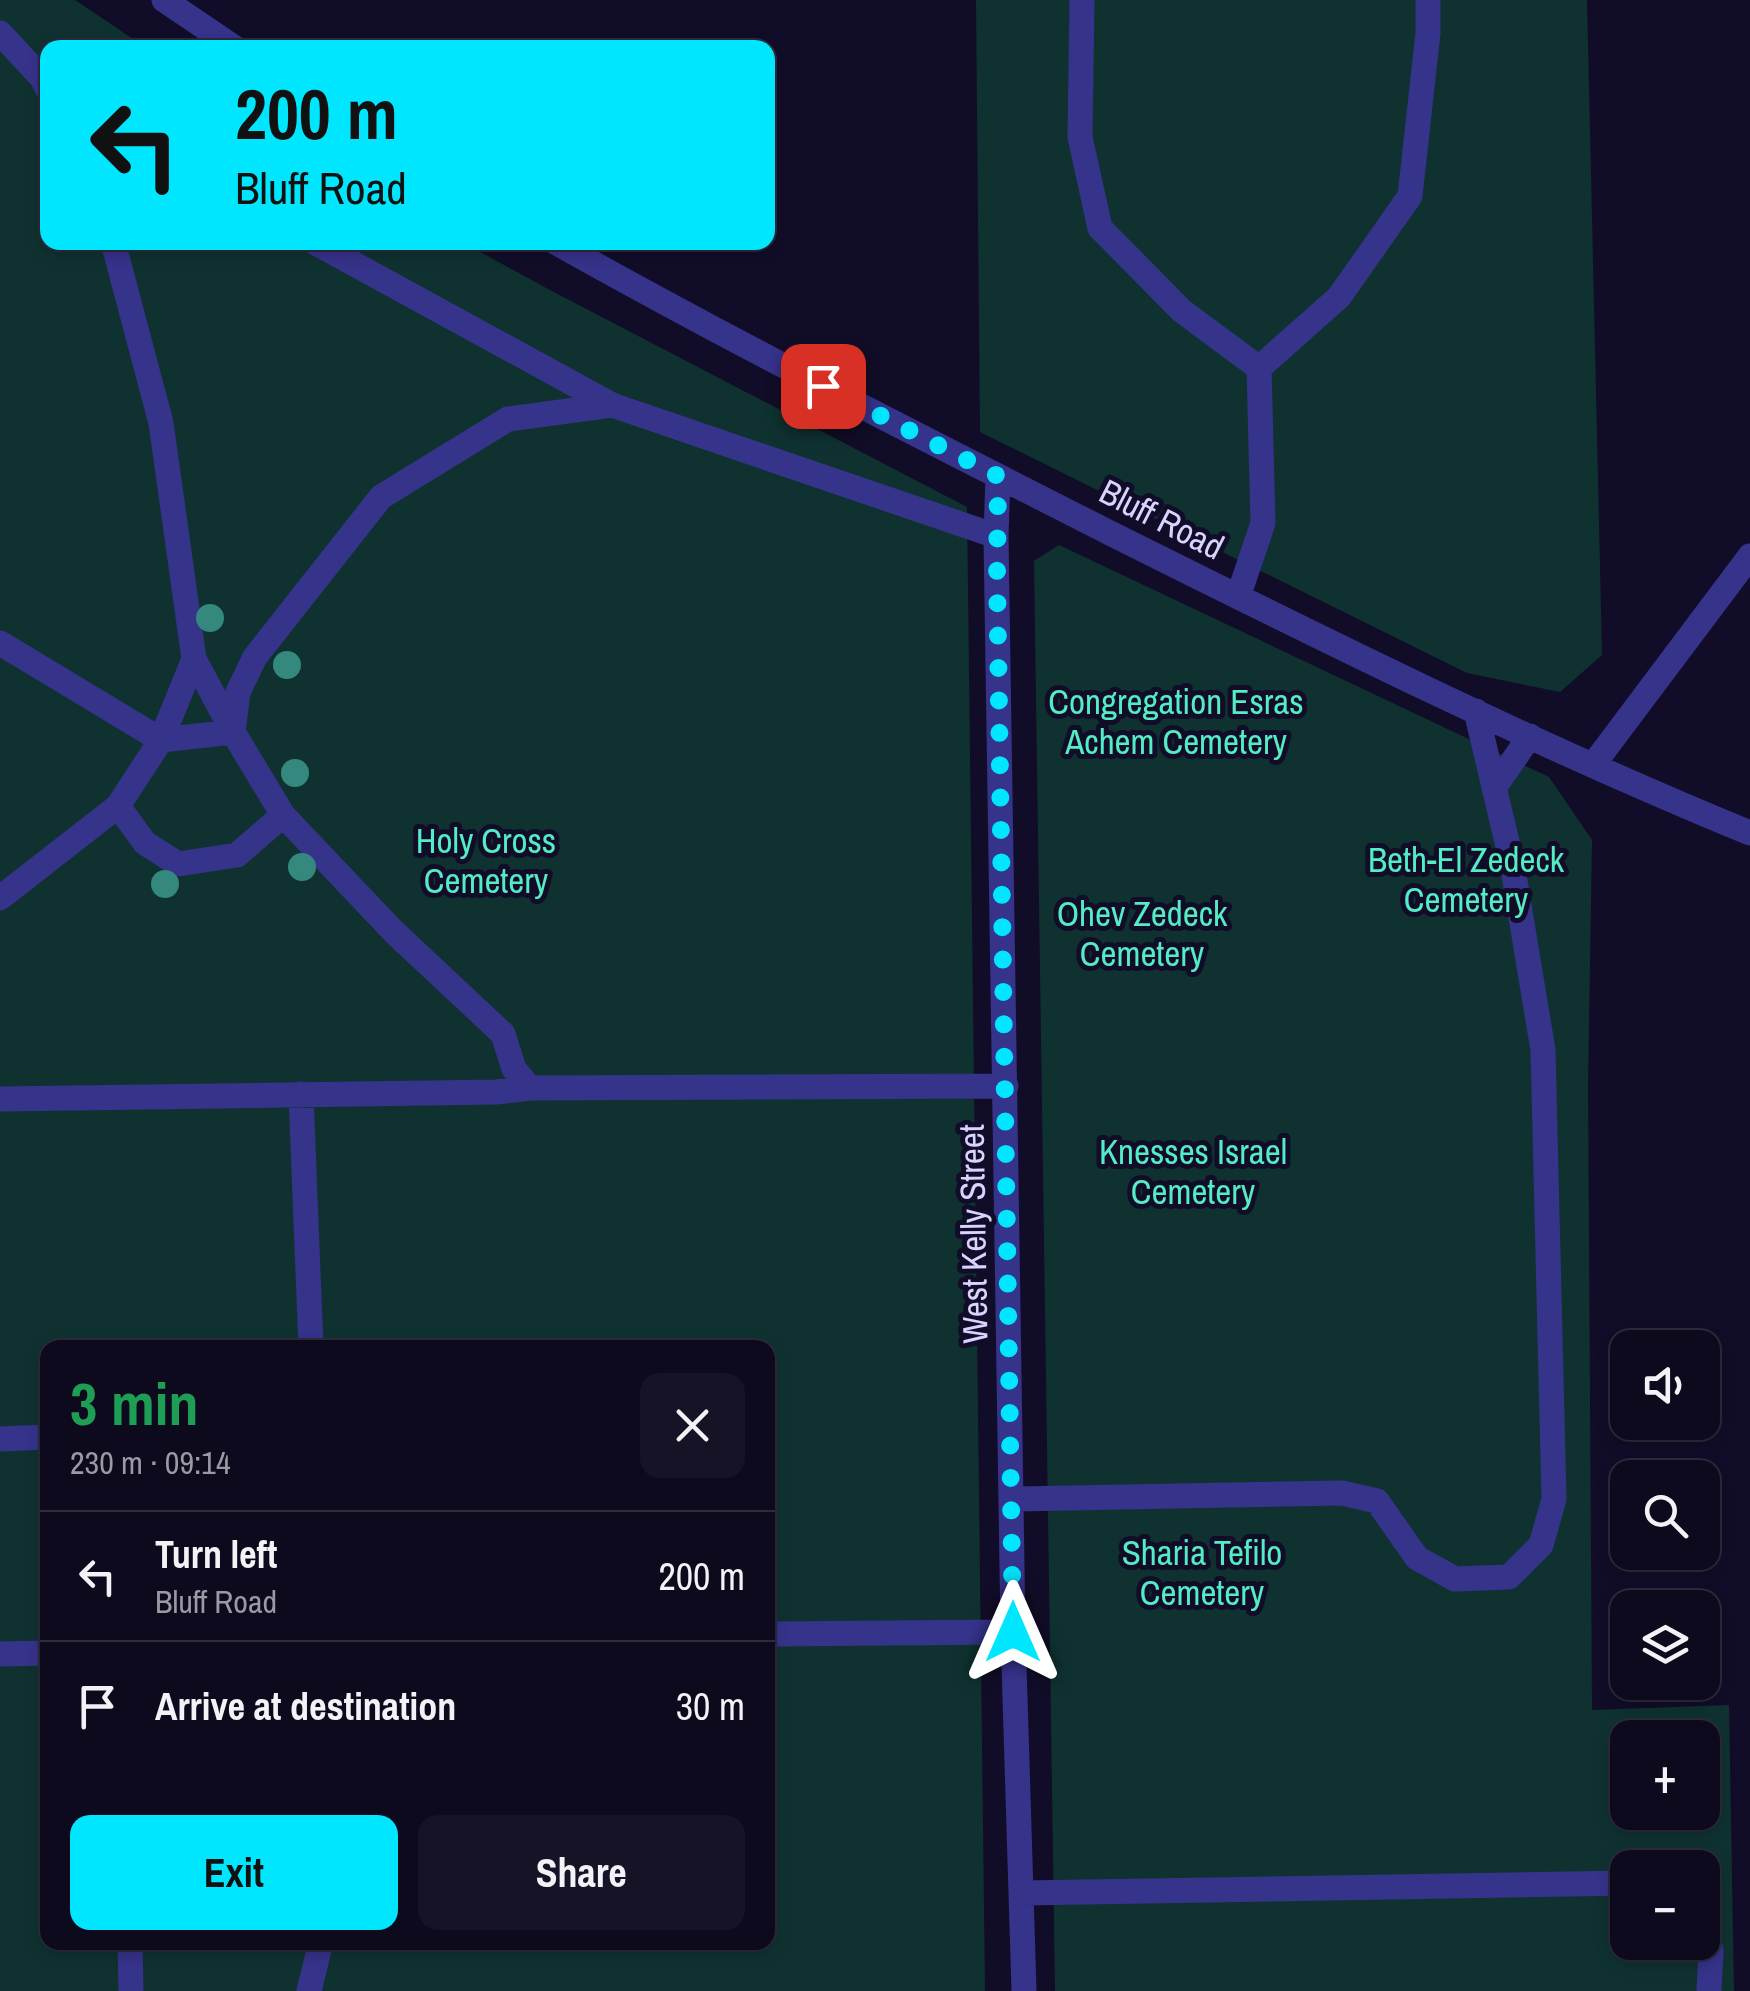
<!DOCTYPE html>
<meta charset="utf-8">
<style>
body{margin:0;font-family:"Archivo Narrow",sans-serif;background:#161327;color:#f1f3f6;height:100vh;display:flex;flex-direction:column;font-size:38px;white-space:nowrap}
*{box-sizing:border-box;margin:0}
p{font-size:32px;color:#9a9aa4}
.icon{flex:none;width:55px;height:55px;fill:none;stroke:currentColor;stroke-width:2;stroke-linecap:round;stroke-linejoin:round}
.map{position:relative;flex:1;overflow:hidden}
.panel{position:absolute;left:40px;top:1340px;width:735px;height:610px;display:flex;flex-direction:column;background:#0d0a1e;border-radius:20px;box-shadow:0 5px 15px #0003,0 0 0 2px #2d2b3c}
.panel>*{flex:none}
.top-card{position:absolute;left:40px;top:40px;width:735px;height:210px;border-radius:20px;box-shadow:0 5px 15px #0003,0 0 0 2px #2d2b3c;background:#00e6fe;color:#111;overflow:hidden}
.buttons{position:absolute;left:1610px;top:1330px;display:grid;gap:20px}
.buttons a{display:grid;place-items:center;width:110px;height:110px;border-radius:20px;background:#0d0a1e;box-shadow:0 5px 15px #0003,0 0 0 2px #2d2b3c;font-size:50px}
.pin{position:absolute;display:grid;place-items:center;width:85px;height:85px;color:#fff;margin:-42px;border-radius:20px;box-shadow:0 5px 15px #0006}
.me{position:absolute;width:110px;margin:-55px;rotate:0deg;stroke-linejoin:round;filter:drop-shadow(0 0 8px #0008)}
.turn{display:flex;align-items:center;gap:35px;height:210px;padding:0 30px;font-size:45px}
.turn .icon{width:130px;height:130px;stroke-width:2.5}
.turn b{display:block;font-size:70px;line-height:85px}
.round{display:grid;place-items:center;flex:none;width:105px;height:105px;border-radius:20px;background:#161327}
.summary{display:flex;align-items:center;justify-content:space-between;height:170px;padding:0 30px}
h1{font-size:60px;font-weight:700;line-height:75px;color:#1e9e55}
.primary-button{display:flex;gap:20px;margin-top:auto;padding:20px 30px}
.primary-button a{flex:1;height:115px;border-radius:20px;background:#00e6fe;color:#111;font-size:40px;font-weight:700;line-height:115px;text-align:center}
.primary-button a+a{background:#161327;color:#f1f3f6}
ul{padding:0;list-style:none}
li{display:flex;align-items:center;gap:30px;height:130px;padding:0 30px;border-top:2px solid #2d2b3c}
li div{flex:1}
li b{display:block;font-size:38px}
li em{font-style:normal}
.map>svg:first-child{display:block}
</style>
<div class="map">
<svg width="1750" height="1991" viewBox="0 0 1750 1991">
<rect width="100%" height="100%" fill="#110d28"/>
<path fill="#0f3231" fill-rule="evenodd" d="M 0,0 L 75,0 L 145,47 L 48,48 L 48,242 L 464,243 L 548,289 L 967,507 L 985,1991 L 0,1991 ZM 48,1348 L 768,1348 L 768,1942 L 48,1942 Z
M 976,0 L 1587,0 L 1602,655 L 1560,692 L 1467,673 L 980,432 Z
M 1059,545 L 1549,777 L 1592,840 L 1588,1086 L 1592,1710 L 1729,1705 L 1734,1991 L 1055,1991 L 1034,561 ZM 1628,1738 L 1702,1738 L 1702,1812 L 1628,1812 ZM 1628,1868 L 1702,1868 L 1702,1942 L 1628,1942 Z"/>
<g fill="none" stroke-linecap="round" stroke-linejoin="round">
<path stroke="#36338b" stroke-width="25" d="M 164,0 L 235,48
M 1082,0 L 1080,137 L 1100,228 L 1182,311 L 1259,368 L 1263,523 L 1238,597
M 0,33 L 42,78 L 48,90
M 113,242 L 161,423 L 194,659 L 233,732 L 283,815 L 394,932 L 503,1034 L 514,1069 L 530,1088
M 314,242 L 612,405 L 996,536
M 555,242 C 738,345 925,439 1112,534 C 1322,639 1533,744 1750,833
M 1259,368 L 1339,297 L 1410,196 L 1428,33 L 1428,0
M 998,476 L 996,536 L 1013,1632 L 1024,1991
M 0,643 L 161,740 L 233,732
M 233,732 L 238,692 L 255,657 L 381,497 L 508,419 L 612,405
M 1593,765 L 1750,556
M 1494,788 L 1530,736
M 118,806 L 145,843 L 178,864 L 237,855 L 283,815
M 0,898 L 118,806 L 161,740 L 194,659
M 301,1094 L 311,1348
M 0,1099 L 497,1092 L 530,1088 L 1006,1086
M 0,1439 L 48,1437
M 1013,1499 L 1342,1493 L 1377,1501 L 1417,1558 L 1455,1579 L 1509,1577 L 1541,1545 L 1554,1499 L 1543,1050 L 1512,863 L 1476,711
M 768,1634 L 1013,1632
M 0,1654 L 48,1653
M 1023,1893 L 1628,1883
M 1702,1912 L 1711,1951 L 1709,1991
M 130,1942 L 131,1991
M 309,1991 L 321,1942"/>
</g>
<g fill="#35887e">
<circle cx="210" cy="618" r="14"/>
<circle cx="287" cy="665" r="14"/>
<circle cx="295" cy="773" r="14"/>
<circle cx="302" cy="867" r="14"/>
<circle cx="165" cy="884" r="14"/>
</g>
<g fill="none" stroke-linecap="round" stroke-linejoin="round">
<path stroke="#00e6fe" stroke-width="18" stroke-dasharray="0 32.4" d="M 823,386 L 998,476 L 997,575 L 1013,1632"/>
</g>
<g text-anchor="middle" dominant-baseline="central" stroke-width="10" stroke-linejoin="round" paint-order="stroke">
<g font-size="35" fill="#d8d3ff" stroke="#110d28">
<text transform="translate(1162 519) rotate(27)">Bluff Road</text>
<text transform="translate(973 1234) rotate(-91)">West Kelly Street</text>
</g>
<g font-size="35" fill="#53ecc5" stroke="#110d28">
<text x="1176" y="701">Congregation Esras<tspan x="1176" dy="40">Achem Cemetery</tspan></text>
<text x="486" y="840">Holy Cross<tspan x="486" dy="40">Cemetery</tspan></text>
<text x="1466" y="859">Beth-El Zedeck<tspan x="1466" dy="40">Cemetery</tspan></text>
<text x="1142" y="913">Ohev Zedeck<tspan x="1142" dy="40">Cemetery</tspan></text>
<text x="1193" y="1151">Knesses Israel<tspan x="1193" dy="40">Cemetery</tspan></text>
<text x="1202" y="1552">Sharia Tefilo<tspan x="1202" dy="40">Cemetery</tspan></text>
</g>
</g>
</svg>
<div class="buttons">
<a><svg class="icon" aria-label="sound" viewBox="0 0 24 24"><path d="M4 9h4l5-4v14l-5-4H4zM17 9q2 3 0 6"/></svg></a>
<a><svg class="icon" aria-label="search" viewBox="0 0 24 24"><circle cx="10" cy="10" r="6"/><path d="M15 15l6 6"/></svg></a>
<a><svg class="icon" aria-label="layers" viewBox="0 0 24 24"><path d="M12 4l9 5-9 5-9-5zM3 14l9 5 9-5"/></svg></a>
<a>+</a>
<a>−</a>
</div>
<div class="pin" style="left:823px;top:386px;background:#d93025"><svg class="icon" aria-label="arrive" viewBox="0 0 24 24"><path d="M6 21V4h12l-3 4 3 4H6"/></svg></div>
<svg class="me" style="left:1013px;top:1632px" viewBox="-20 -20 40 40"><path d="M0-17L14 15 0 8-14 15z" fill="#00e6fe" stroke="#fff" stroke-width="4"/></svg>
<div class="top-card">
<div class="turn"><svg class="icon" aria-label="left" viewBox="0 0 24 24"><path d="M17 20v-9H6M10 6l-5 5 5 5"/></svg><div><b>200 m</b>Bluff Road</div></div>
</div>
<section class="panel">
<div class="summary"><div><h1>3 min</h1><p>230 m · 09:14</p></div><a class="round"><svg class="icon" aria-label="close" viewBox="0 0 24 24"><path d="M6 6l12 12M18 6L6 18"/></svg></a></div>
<ul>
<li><svg class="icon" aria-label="left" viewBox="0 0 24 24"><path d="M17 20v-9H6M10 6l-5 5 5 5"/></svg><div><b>Turn left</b><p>Bluff Road</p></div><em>200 m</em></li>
<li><svg class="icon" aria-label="arrive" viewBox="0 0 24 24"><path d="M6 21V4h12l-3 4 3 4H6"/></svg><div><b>Arrive at destination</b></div><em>30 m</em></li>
</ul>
<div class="primary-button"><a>Exit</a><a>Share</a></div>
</section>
</div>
